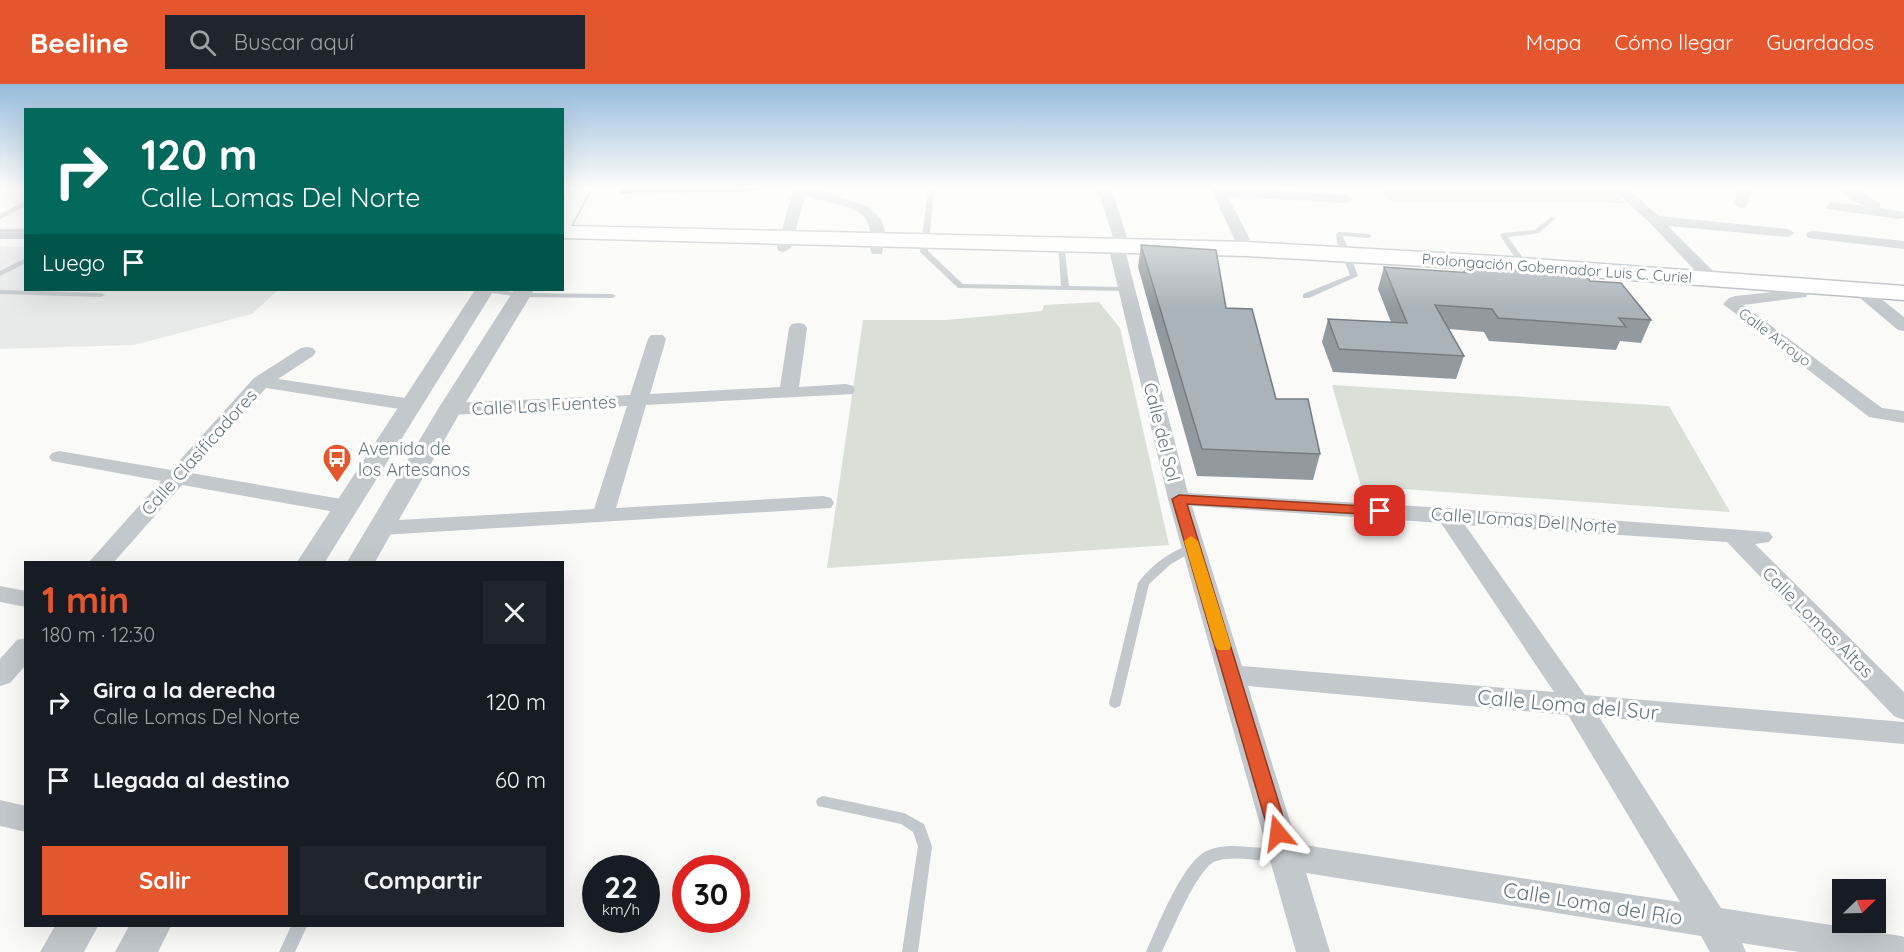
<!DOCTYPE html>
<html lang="es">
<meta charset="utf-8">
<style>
body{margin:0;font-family:Quicksand,sans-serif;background:#20242c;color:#f1f3f6;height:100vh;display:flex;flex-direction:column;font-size:22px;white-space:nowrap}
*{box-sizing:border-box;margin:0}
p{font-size:20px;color:#9ea1a6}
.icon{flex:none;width:33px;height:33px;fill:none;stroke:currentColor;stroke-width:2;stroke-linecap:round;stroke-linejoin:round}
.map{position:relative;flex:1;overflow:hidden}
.side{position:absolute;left:24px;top:477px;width:540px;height:366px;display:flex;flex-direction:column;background:#171b24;border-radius:0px;box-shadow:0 6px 24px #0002}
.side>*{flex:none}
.guide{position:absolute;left:24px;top:24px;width:540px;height:183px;border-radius:0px;box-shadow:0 6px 24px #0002;background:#00695c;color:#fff;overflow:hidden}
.needle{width:39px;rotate:67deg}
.controls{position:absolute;left:1832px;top:795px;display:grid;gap:12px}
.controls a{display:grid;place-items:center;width:54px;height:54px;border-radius:0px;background:#171b24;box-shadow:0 6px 24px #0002;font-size:30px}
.speed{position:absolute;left:582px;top:771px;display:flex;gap:12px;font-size:30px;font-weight:700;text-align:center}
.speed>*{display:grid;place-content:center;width:78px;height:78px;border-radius:50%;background:#171b24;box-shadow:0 6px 24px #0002;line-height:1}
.speed small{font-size:15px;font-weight:400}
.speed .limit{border:9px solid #d22;background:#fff;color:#111}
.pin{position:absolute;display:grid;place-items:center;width:51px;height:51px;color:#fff;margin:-26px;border-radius:12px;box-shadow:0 3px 9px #0006}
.me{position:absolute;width:66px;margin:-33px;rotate:344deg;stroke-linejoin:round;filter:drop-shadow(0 0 4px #0008)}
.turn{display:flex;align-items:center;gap:21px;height:126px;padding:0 18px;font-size:27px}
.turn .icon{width:78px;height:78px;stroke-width:2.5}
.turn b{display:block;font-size:42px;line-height:51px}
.then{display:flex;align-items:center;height:57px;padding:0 18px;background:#0003;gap:12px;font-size:22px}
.round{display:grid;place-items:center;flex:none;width:63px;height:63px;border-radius:0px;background:#20242c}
.summary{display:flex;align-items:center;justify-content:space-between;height:102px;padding:0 18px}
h1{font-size:36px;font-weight:800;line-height:45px;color:#e4572e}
.button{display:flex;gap:12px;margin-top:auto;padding:12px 18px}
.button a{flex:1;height:69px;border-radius:0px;background:#e4572e;color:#fff;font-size:24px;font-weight:800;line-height:69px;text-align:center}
.button a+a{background:#20242c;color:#f1f3f6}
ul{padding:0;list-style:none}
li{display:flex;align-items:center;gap:18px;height:78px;padding:0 18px}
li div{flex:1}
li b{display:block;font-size:22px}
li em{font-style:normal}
header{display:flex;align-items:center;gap:36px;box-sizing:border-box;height:84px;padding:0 30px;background:#e4572e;color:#fff}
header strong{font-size:28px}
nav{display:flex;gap:33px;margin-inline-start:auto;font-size:21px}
.search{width:420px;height:54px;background:#20242c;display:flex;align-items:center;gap:15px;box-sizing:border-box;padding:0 21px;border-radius:0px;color:#9ea1a6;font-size:22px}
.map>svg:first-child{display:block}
</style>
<header>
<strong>Beeline</strong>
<div class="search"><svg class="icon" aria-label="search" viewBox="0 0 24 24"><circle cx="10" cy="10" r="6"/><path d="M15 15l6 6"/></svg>Buscar aquí</div>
<nav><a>Mapa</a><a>Cómo llegar</a><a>Guardados</a></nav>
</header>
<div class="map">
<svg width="1904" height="868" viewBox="0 0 1904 868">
<rect width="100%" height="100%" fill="#fafaf8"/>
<path fill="#e8e9e9" d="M 0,162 L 25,163 L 26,206 L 278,206 L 252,230 L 134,261 L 0,265 Z"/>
<path fill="#dadfd7" d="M 1378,103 L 1606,103 L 1625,119 L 1393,118 Z
M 1099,218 L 1120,244 L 1169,461 L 827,484 L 863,236 L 947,236 L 1042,227 L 1044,221 Z
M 1332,301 L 1669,322 L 1730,428 L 1361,402 Z"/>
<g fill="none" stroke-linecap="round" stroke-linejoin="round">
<g stroke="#b5babe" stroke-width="3">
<path id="primary" d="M 572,103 L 592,103 L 571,142 L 1247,158 L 1494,172 L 1904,202 L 1904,216 L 1494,186 L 1247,172 L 562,154 L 562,120 Z"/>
</g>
<path fill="#c3c8cc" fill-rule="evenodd" d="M 611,103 L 617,103 L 613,107 L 610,105 Z
M 931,105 L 934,107 L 928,167 L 963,200 L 1061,202 L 1058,159 L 1061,157 L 1064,159 L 1069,202 L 1127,203 L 1131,205 L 1127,207 L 958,204 L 920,168 L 928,107 Z
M 26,117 L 26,122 L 0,135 L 0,130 Z
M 1551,133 L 1556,134 L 1539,149 L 1508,153 L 1528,181 L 1521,183 L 1500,151 L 1503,149 L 1535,146 Z
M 1339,148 L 1369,150 L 1372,152 L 1369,154 L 1343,152 L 1358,192 L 1309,214 L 1303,214 L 1303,210 L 1350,191 L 1337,158 L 1336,150 Z
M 26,174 L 26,179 L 0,192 L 0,187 Z
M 0,206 L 101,209 L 105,211 L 101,213 L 0,210 Z
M 482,206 L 498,206 L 521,209 L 612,210 L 616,212 L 612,214 L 521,213 L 486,208 Z
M 1193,460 L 1197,461 L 1198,463 L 1197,465 L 1171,480 L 1149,500 L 1121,619 L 1120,622 L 1115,624 L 1110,622 L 1109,619 L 1138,499 C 1151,481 1172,466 1193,460 Z
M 823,712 L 904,729 L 924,740 L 932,762 L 918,868 L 902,868 L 918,762 L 913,748 L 901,740 L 818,722 L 816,718 L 818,714 Z
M 1235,762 L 1281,765 L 1286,767 L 1288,772 L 1286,777 L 1281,779 C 1263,777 1233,771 1216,777 C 1197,784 1172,848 1162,868 L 1146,868 C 1157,843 1181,783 1203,769 C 1212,763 1224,762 1235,762 Z
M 291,842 L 307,842 L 295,868 L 279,868 Z"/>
<path fill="#c3c8cc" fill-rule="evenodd" d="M 794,103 L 811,103 L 869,123 L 881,135 L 885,148 L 882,170 L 872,170 C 867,160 873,148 867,137 C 857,119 823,120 805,111 L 791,164 L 784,168 L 779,167 L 777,164 Z
M 1097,103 L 1111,103 L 1129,160 L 1126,170 L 1188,409 L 1447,424 L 1769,448 L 1773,453 L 1769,458 L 1755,460 L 1904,608 L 1904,636 L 1894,632 L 1727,458 L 1465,441 L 1585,611 L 1904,638 L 1904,660 L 1599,633 L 1721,824 L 1901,852 L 1904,853 L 1904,868 L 1799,868 L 1742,859 L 1746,868 L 1710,868 L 1701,852 L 1306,789 L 1330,868 L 1296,868 L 1168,415 L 1110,170 L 1115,160 ZM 1192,422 L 1441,439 L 1554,608 L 1242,582 ZM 1248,602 L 1568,631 L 1680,818 L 1297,760 Z
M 1210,103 L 1347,111 L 1354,115 L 1347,119 L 1228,113 L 1255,165 L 1247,170 L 1239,165 Z
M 1611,103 L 1625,103 L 1659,132 L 1788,145 L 1795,149 L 1788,153 L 1668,142 L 1717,191 L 1719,194 L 1711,199 L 1705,197 L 1650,139 Z
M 1738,103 L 1752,103 L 1746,123 L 1741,124 L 1734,120 Z
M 1838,103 L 1852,103 L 1880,119 L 1880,124 L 1904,128 L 1904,134 L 1899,135 L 1827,125 L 1825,122 L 1832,118 L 1865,122 L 1846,113 Z
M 1813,147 L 1904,157 L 1904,165 L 1808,154 L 1806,151 L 1808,148 Z
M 1860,201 L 1866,203 L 1904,233 L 1904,247 L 1898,246 L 1854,209 L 1852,206 L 1854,203 Z
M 1800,205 L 1806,207 L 1808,210 L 1806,213 L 1743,221 L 1882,324 L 1904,327 L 1904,339 L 1869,333 L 1723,220 L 1729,214 L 1735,212 Z
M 798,239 L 804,240 L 807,244 L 799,303 L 846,300 L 853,302 L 855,306 L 853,310 L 646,321 L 616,424 L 823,412 L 831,414 L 834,419 L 831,424 L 381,451 L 373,449 L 370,444 L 373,439 L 381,437 L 594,425 L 627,322 L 450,331 L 443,329 L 440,325 L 443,321 L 450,319 L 630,311 L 648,255 L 651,251 L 663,251 L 666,255 L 650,310 L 780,303 L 789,244 L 792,240 Z
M 307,263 L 313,264 L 316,268 L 313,272 L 278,295 L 412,315 L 419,317 L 422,321 L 419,325 L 412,327 L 266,304 L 191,389 L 347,416 L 355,418 L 358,423 L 355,428 L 347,430 L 182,401 L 114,478 L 89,478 L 161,397 L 52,377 L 49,373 L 52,369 L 59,367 L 171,386 L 254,294 L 301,264 Z
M 0,502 L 26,507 L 26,523 L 0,518 Z
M 26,554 L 26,581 L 10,599 L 0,602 L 0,575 L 17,556 Z
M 0,716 L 26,722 L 26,748 L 0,742 Z"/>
<path fill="#c3c8cc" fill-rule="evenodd" d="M 0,145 L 26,145 L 26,155 L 0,155 Z
M 475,206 L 494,206 L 325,478 L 297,478 Z
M 514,206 L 534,206 L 462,325 L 375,478 L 347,478 L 438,325 Z
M 55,842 L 98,842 L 84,868 L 40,868 Z
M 129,842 L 171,842 L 158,868 L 115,868 Z"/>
<use href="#primary" fill="#fff" fill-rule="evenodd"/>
</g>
<path fill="#929a9f" d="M 619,103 L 759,103 L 758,107 L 621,110 Z
M 1141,161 L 1226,224 L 1276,315 L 1320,370 L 1313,396 L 1197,392 L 1138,183 Z
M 1466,179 L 1590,197 L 1651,236 L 1641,259 L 1620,257 L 1616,266 L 1489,257 L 1484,248 L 1449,245 L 1464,272 L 1456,295 L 1333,288 L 1322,258 L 1328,235 L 1391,238 L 1378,205 L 1384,183 L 1463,189 Z"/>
<path fill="#aab3b9" stroke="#777d82" stroke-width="1.5" d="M 1141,161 L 1216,166 L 1226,224 L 1252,225 L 1276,315 L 1308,315 L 1320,370 L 1202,365 Z
M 1466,179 L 1582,186 L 1590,197 L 1621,199 L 1651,236 L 1619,234 L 1626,243 L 1498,234 L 1492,225 L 1435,221 L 1464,272 L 1339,265 L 1328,235 L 1407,239 L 1384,183 L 1472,189 Z"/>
<linearGradient id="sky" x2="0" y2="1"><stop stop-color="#96bcdc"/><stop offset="0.46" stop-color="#fdfdfc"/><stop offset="1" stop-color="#fdfdfc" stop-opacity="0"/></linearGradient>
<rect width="1904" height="225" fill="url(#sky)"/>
<path fill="#e4572e" stroke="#94391e" stroke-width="1.5" d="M 1179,411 L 1380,423 L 1386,427 L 1380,431 L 1187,420 L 1288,749 L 1285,755 L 1278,757 L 1272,755 L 1269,749 L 1172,415 Z"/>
<path fill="#f59e0b" d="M 1191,452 L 1198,457 L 1231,562 L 1229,566 L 1218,566 L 1215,562 L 1184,457 Z"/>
<defs>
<g id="bus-pin" transform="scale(1.5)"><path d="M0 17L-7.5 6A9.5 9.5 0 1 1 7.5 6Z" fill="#e4572e" stroke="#fff"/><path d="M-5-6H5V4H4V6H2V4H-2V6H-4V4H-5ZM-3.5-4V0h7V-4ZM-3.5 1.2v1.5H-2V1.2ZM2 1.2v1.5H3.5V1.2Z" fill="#fff"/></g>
</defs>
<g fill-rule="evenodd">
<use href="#bus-pin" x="337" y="374"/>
</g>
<g text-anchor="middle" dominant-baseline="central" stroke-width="6" stroke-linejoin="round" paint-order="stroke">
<g font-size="15" fill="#657683" stroke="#fff">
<text transform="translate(1557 184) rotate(4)">Prolongación Gobernador Luis C. Curiel</text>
<text transform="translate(1775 253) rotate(37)">Calle Arroyo</text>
</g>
<g font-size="18" fill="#657683" stroke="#fff">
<text transform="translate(544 321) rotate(-3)">Calle Las Fuentes</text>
<text transform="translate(1162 348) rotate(76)">Calle del Sol</text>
<text transform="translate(199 368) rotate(-48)">Calle Clasificadores</text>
<text transform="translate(1524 436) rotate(4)">Calle Lomas Del Norte</text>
<text transform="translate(1818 538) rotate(45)">Calle Lomas Altas</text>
</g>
<g font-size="18" fill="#657683" stroke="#fff" text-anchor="start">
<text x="358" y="364">Avenida de<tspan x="358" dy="21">los Artesanos</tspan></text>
</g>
<g font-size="21" fill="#657683" stroke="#fff">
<text transform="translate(1568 620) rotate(5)">Calle Loma del Sur</text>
<text transform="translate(1593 819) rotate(9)">Calle Loma del Río</text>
</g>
</g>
</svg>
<div class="controls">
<a><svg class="needle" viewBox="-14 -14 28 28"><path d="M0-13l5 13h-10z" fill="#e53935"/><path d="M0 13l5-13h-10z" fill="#9ea1a6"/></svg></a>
</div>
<div class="speed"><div>22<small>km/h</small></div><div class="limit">30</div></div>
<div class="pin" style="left:1380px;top:427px;background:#d93025"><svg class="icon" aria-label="arrive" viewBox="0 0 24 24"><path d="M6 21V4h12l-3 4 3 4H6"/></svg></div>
<svg class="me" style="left:1278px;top:749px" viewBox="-20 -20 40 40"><path d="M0-17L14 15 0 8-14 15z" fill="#e4572e" stroke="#fff" stroke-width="4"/></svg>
<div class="guide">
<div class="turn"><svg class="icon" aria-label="right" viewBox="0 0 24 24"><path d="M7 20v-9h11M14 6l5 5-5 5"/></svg><div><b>120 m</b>Calle Lomas Del Norte</div></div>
<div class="then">Luego<svg class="icon" aria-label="arrive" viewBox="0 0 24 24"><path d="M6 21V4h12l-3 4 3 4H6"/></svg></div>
</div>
<section class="side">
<div class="summary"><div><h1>1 min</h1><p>180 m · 12:30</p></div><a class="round"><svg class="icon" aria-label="close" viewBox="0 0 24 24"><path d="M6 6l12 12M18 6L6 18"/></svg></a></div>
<ul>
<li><svg class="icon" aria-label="right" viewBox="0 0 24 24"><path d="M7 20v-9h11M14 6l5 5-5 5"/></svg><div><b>Gira a la derecha</b><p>Calle Lomas Del Norte</p></div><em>120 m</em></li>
<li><svg class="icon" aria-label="arrive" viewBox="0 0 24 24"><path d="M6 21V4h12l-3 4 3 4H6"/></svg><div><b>Llegada al destino</b></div><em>60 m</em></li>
</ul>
<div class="button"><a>Salir</a><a>Compartir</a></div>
</section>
</div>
